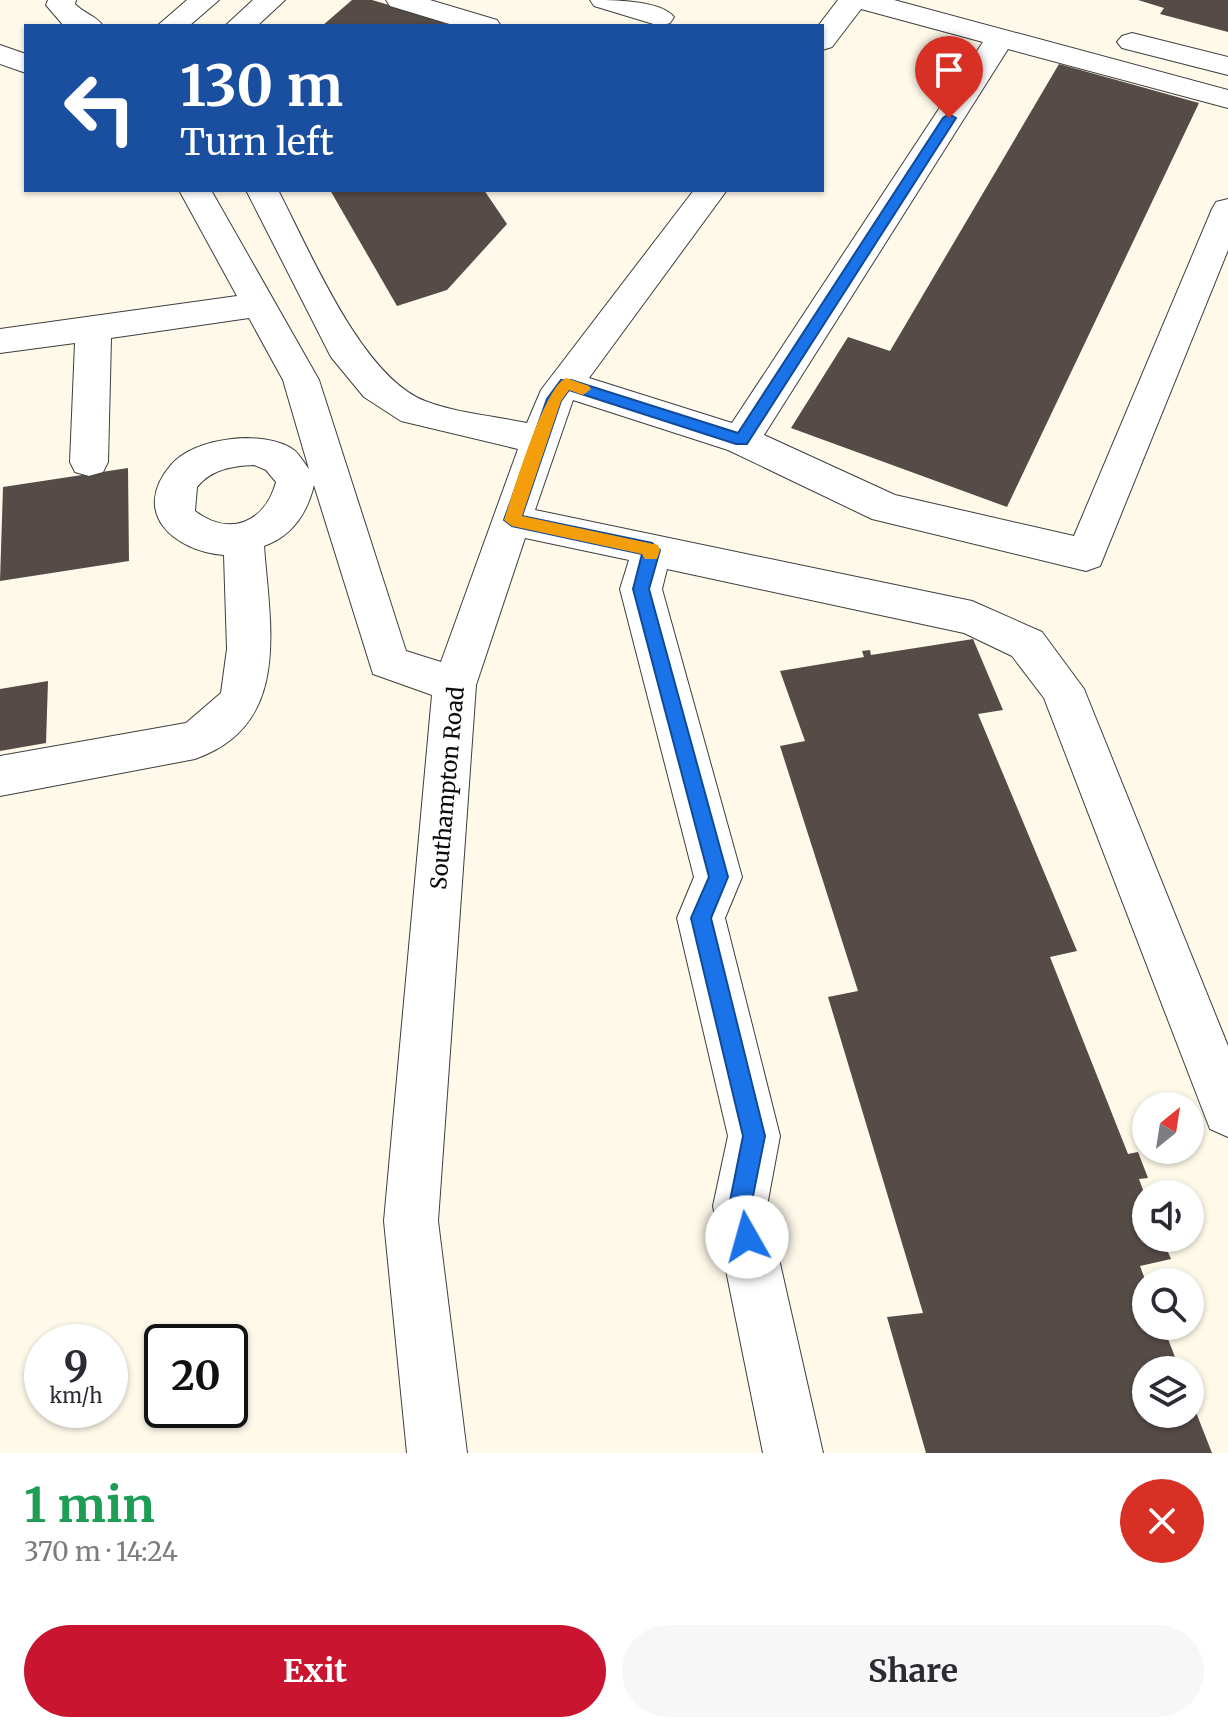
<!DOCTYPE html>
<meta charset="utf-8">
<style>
body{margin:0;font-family:Merriweather,serif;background:#f7f7f7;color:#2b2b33;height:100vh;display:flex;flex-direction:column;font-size:30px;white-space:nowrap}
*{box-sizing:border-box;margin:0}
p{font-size:26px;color:#7c7c81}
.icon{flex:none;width:44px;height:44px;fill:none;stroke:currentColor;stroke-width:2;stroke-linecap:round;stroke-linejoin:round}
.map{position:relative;height:1453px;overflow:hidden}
.side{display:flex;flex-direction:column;background:#fff;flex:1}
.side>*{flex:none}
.banner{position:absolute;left:24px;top:24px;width:800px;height:168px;border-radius:0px;box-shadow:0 2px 6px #0004;background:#1a4fa0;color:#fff;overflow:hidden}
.needle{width:52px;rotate:30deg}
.fabs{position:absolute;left:1132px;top:1092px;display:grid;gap:16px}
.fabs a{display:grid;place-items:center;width:72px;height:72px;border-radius:50%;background:#fff;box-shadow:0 2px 6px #0004;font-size:40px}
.speed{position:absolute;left:24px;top:1324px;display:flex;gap:16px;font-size:40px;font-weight:700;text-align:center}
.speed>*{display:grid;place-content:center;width:104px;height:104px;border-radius:50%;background:#fff;box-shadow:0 2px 6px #0004;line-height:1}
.speed small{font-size:20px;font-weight:400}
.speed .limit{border:4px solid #111;border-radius:12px;background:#fff;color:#111}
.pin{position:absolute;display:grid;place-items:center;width:68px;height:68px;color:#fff;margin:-82px -34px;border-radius:50% 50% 50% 0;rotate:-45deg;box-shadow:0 0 8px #0007}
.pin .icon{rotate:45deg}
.me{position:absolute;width:88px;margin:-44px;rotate:353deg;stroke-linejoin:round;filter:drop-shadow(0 0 6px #0008)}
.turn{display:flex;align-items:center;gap:28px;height:168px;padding:0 24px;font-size:36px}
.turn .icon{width:104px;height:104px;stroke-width:2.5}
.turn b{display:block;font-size:56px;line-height:68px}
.round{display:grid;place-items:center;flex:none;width:84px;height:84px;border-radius:42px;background:#f7f7f7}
.summary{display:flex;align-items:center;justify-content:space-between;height:136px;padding:0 24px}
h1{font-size:48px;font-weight:700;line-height:60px;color:#1e9e55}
.cta{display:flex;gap:16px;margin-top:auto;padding:16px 24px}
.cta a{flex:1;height:92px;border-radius:48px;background:#c91530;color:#fff;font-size:32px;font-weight:700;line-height:92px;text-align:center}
.cta a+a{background:#f7f7f7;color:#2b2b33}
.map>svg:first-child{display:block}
</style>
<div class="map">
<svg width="1228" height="1453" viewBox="0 0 1228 1453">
<rect width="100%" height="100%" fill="#fff9ea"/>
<path fill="#554b47" d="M 352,0 L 372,0 L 443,21 L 446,26 L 322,26 Z
M 1138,0 L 1228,0 L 1228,32 L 1160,14 L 1164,8 Z
M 1059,64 L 1199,103 L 1007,507 L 791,428 L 848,337 L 890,351 Z
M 330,190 L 484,190 L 507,224 L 447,290 L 397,306 Z
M 128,468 L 129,561 L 0,581 L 3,487 Z
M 973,639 L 1003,710 L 978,714 L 1077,951 L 1050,957 L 1128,1154 L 1138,1152 L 1148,1178 L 1139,1179 L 1146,1198 L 1146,1238 L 1162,1238 L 1171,1259 L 1140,1266 L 1146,1282 L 1146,1326 L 1163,1326 L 1180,1370 L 1146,1370 L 1146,1414 L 1190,1414 L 1190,1397 L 1212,1453 L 926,1453 L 887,1317 L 923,1313 L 828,997 L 858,991 L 780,746 L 805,741 L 780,671 L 864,657 L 862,651 L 870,650 L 871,655 Z
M 48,681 L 46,743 L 0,751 L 0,689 Z"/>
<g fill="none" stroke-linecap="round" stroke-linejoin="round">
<g stroke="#3e3e3e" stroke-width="2">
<path id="minor" d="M 48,0 L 76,0 L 75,4 C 83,13 97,16 103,26 L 64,26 L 46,5 Z
M 187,0 L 219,0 L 189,26 L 157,26 Z
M 253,0 L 285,0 L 257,26 L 225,26 Z
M 386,0 L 430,0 L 497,20 L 501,26 L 456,26 L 390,6 Z
M 590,0 C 612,0 661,0 674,17 L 670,23 L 660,26 L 594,6 Z
M 838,0 L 894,0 L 1228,90 L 1228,108 L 1008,49 L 764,435 L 895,495 L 1074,536 L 1212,209 L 1216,202 L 1228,199 L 1228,250 L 1100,566 L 1086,571 L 872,519 L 728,450 L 573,400 L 535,510 L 972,601 L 1042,632 L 1084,689 L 1228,1046 L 1228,1137 L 1210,1129 L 1044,698 L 1012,656 L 964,633 L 667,569 L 662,589 L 742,877 L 725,918 L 780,1136 L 767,1206 L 823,1453 L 763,1453 L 713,1206 L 728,1136 L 677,918 L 694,877 L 620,589 L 629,560 L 525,538 L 476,685 L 438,1221 L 467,1453 L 407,1453 L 384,1221 L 432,695 L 373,674 L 314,485 C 307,514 292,536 264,546 C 270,627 292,725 195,759 L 0,796 L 0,756 L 186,723 L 221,693 L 227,649 L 224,555 C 174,551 130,513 171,465 C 194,437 264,429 294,450 C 299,454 305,464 309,469 L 283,380 L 249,318 L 111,338 L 108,462 L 103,472 L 89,476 L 75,472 L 70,462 L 75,343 L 0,353 L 0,329 L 237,296 L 179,190 L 211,190 L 319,380 L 406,651 L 441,662 L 518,449 L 401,421 L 364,397 L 331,357 L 246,190 L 278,190 C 310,251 361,376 425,401 C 456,413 494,416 527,423 L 541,390 L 694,190 L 727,190 L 589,378 L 732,423 L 983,42 L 861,9 L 832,47 L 822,50 L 822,26 L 818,26 ZM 254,465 L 266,470 L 276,482 C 265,523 229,537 195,511 L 197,487 C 212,469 232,466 254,465 Z
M 1132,33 L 1228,57 L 1228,75 L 1122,48 L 1117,42 L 1122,36 Z
M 0,45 L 26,54 L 26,73 L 0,64 Z"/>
</g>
<use href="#minor" fill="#fff" fill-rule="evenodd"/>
</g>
<path fill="#1a73e8" stroke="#114b97" stroke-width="2" d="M 949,114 L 956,118 L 747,444 L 736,444 L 569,390 L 561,401 L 522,516 L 652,543 L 660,550 L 649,589 L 728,877 L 711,918 L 765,1136 L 751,1206 L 758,1237 L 755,1245 L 747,1249 L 739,1245 L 729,1206 L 743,1136 L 691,918 L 709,877 L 633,589 L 642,554 L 512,526 L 504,520 L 547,399 L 561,380 L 571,380 L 738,433 L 943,118 Z"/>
<path fill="#f59e0b" d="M 566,378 L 589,386 L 591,389 L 583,395 L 569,390 L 561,401 L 522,516 L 658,545 L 660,550 L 657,559 L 645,559 L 642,554 L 512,526 L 504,520 C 513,493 544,387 566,378 Z"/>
<g text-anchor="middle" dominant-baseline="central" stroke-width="8" stroke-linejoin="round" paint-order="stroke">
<g font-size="22" fill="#0b0b0b" stroke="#fff">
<text transform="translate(447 788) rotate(-85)">Southampton Road</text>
</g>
</g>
</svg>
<div class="fabs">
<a><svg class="needle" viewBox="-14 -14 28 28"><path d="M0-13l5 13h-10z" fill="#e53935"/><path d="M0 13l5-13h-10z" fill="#7c7c81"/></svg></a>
<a><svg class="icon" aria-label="sound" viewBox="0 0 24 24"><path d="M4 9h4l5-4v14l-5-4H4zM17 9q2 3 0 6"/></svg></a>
<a><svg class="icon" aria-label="search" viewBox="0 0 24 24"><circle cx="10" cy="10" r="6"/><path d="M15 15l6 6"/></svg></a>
<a><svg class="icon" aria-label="layers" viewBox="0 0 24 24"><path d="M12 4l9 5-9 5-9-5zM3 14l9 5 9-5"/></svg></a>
</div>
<div class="speed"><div>9<small>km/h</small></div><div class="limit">20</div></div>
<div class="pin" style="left:949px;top:118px;background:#d93025"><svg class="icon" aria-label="arrive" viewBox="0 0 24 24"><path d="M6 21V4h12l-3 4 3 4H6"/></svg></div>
<svg class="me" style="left:747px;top:1237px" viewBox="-20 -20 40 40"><circle r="19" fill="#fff"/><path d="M0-13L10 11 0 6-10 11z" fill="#1a73e8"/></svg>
<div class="banner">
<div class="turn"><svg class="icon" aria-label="left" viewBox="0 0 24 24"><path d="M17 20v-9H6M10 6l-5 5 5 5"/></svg><div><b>130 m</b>Turn left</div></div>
</div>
</div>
<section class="side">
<div class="summary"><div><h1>1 min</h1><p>370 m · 14:24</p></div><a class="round" style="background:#d93025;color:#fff"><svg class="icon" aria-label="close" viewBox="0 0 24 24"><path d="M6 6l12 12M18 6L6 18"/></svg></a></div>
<div class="cta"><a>Exit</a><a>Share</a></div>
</section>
